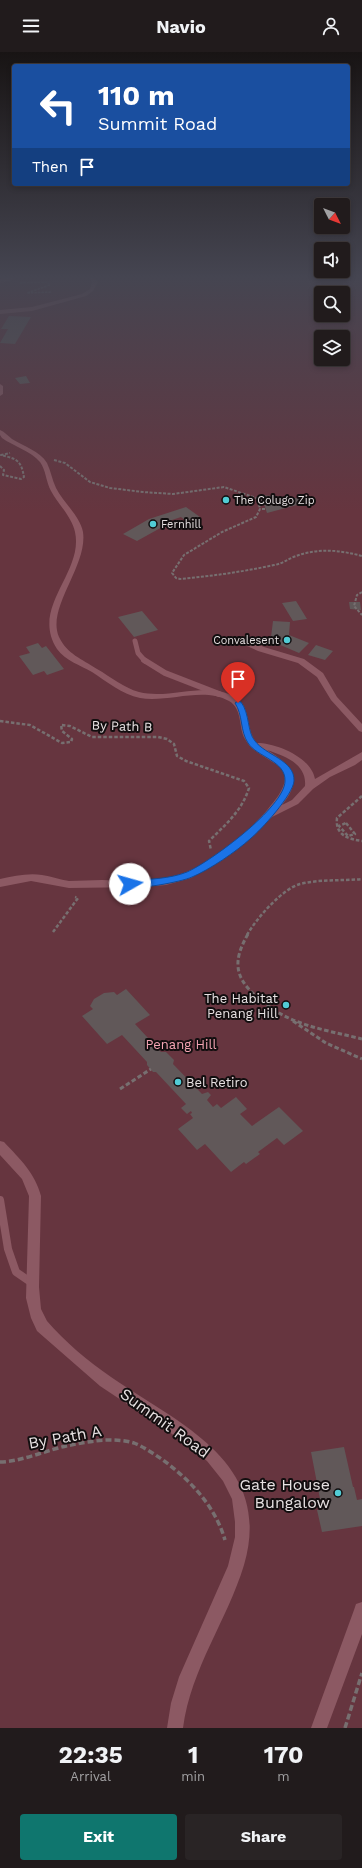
<!DOCTYPE html>
<style>
body{margin:0;font-family:"Work Sans",sans-serif;background:#292425;color:#f1f3f6;height:100vh;display:flex;flex-direction:column;font-size:15px;white-space:nowrap}
*{box-sizing:border-box;margin:0}
p{font-size:13px;color:#a2a1a3}
.icon{flex:none;width:22px;height:22px;fill:none;stroke:currentColor;stroke-width:2;stroke-linecap:round;stroke-linejoin:round}
.map{position:relative;height:1676px;overflow:hidden}
.drawer{display:flex;flex-direction:column;background:#211b1c;flex:1}
.drawer>*{flex:none}
.banner{position:absolute;left:12px;top:12px;width:338px;height:122px;border-radius:4px;box-shadow:0 2px 6px #0003,0 0 0 1px #3e393b;background:#1a4fa0;color:#fff;overflow:hidden}
.needle{width:26px;rotate:132deg}
.fabs{position:absolute;left:314px;top:146px;display:grid;gap:8px}
.fabs a{display:grid;place-items:center;width:36px;height:36px;border-radius:4px;background:#211b1c;box-shadow:0 2px 6px #0003,0 0 0 1px #3e393b;font-size:20px}
.pin{position:absolute;display:grid;place-items:center;width:34px;height:34px;color:#fff;margin:-41px -17px;border-radius:50% 50% 50% 0;rotate:-45deg;box-shadow:0 0 4px #0007}
.pin .icon{rotate:45deg}
.me{position:absolute;width:44px;margin:-22px;rotate:83deg;stroke-linejoin:round;filter:drop-shadow(0 0 3px #0008)}
.turn{display:flex;align-items:center;gap:14px;height:84px;padding:0 20px;font-size:18px}
.turn .icon{width:52px;height:52px;stroke-width:2.5}
.turn b{display:block;font-size:28px;line-height:34px}
.then{display:flex;align-items:center;height:38px;padding:0 20px;background:#0003;gap:8px;font-size:15px}
.eta{display:flex;justify-content:space-evenly;align-items:center;height:68px;text-align:center}
.eta b{font-size:24px;font-weight:700;line-height:28px}
.primary-button{display:flex;gap:8px;margin-top:auto;padding:8px 20px}
.primary-button a{flex:1;height:46px;border-radius:4px;background:#0f766e;color:#fff;font-size:16px;font-weight:700;line-height:46px;text-align:center}
.primary-button a+a{background:#292425;color:#f1f3f6}
header{display:flex;justify-content:space-between;align-items:center;height:52px;padding:0 20px;background:#211b1c;font-size:18px;font-weight:700}
.map>svg:first-child{display:block}
</style>
<header><svg class="icon" aria-label="menu" viewBox="0 0 24 24"><path d="M4 6h16M4 12h16M4 18h16"/></svg>Navio<svg class="icon" aria-label="person" viewBox="0 0 24 24"><circle cx="12" cy="8" r="4"/><path d="M4 21q1-7 8-7t8 7"/></svg></header>
<div class="map">
<svg width="362" height="1676" viewBox="0 0 362 1676">
<rect width="100%" height="100%" fill="#2c2425"/>
<path fill="#66353f" fill-rule="evenodd" d="M 0,225 L 362,225 L 362,1676 L 0,1676 ZM 321,241 L 343,241 L 343,263 L 321,263 ZM 321,285 L 343,285 L 343,307 L 321,307 Z"/>
<path fill="#615859" d="M 9,264 L 31,265 L 15,292 L 0,291 L 8,277 L 1,277 Z
M 26,324 L 30,331 L 20,332 L 15,326 Z
M 261,443 L 316,448 L 267,461 Z
M 186,455 L 200,465 L 187,470 L 181,465 L 169,469 L 164,474 L 137,489 L 123,482 L 149,467 Z
M 296,549 L 307,567 L 293,569 L 282,551 Z
M 349,550 L 360,550 L 361,558 L 350,557 Z
M 142,559 L 158,578 L 134,585 L 118,565 Z
M 273,569 L 290,570 L 289,583 L 309,591 L 299,601 L 278,592 L 271,585 Z
M 38,591 L 42,596 L 46,594 L 64,617 L 47,623 L 44,619 L 33,623 L 19,604 L 30,601 L 26,595 Z
M 316,593 L 333,599 L 325,608 L 308,603 Z
M 126,937 L 150,963 L 135,972 L 161,1000 L 166,1000 L 174,1008 L 173,1012 L 202,1042 L 208,1040 L 211,1043 L 207,1048 L 213,1055 L 217,1052 L 221,1056 L 236,1045 L 247,1057 L 240,1062 L 252,1074 L 279,1055 L 303,1079 L 284,1093 L 277,1086 L 258,1100 L 260,1102 L 246,1112 L 244,1110 L 231,1120 L 205,1092 L 197,1098 L 178,1077 L 193,1066 L 190,1062 L 192,1061 L 191,1059 L 187,1062 L 181,1056 L 186,1052 L 156,1020 L 153,1020 L 147,1013 L 147,1010 L 122,983 L 107,992 L 82,964 L 93,957 L 90,954 L 94,947 L 104,941 L 114,940 L 117,943 Z
M 344,1395 L 353,1435 L 354,1435 L 357,1448 L 362,1447 L 362,1474 L 322,1480 L 317,1458 L 322,1457 L 311,1400 Z"/>
<g fill="none" stroke-linecap="round" stroke-linejoin="round">
<path stroke="#776f70" stroke-width="1.5" stroke-dasharray="2.5 1" stroke-linecap="butt" d="M 20,231 L 47,230 L 50,233 L 27,241 L 52,240"/>
<path stroke="#776f70" stroke-width="2" stroke-dasharray="3 1.5" stroke-linecap="butt" d="M 54,408 L 65,411 L 90,430 L 110,436 L 143,440 L 173,442 L 224,435 L 262,448
M 0,414 L 4,418 L 3,423 L 21,427 L 24,425 C 21,408 17,407 1,403 L 10,401
M 258,448 L 260,457
M 265,457 L 260,457 L 256,465 L 222,480 L 184,503 L 172,521 L 176,526 L 180,527 C 212,524 242,520 274,513 C 282,512 288,507 296,504 C 318,496 340,498 362,504
M 362,540 L 357,543 L 354,554 L 362,563"/>
<path stroke="#776f70" stroke-width="2.5" stroke-dasharray="3.5 2" stroke-linecap="butt" d="M 0,669 L 30,673 L 62,691 L 71,690 L 72,687 L 62,679 L 61,673 L 70,674 L 92,685 L 158,685 L 167,687 L 174,692 L 177,704 L 186,709 L 244,729 L 249,736 C 242,759 225,773 209,789 L 211,798
M 362,744 L 337,766 C 335,783 348,787 362,789
M 346,771 L 355,782 L 348,784 L 339,774 Z
M 53,880 L 78,846 L 75,845
M 247,883 C 256,867 282,837 300,832 C 320,827 342,829 362,827"/>
<path stroke="#776f70" stroke-width="3" stroke-dasharray="4.5 2.5" stroke-linecap="butt" d="M 248,882 C 233,908 234,925 256,944 C 287,973 322,977 362,987
M 293,969 L 326,991 L 362,1007
M 120,1037 L 151,1017"/>
<path stroke="#776f70" stroke-width="3.5" stroke-dasharray="6 3" stroke-linecap="butt" d="M 0,1410 C 21,1410 49,1397 71,1393 C 91,1389 114,1385 134,1391 C 144,1395 154,1402 163,1408 C 191,1429 215,1454 225,1488
M 345,1676 L 362,1621"/>
<path stroke="#8c5963" stroke-width="5" d="M 135,589 L 138,601 L 145,609"/>
<path stroke="#8c5963" stroke-width="6" d="M 144,608 L 165,621 L 219,642"/>
<path stroke="#8c5963" stroke-width="8" d="M 0,1148 L 8,1197 L 16,1220 L 32,1231"/>
<path fill="#8c5963" fill-rule="evenodd" d="M 10,225 L 16,225 L 10,229 L 0,231 L 0,227 Z
M 89,225 L 93,225 L 98,230 L 93,239 L 86,244 L 32,259 L 0,262 L 0,258 L 32,255 L 82,242 L 90,237 L 92,230 Z
M 0,332 L 3,334 L 3,342 L 0,344 Z
M 0,378 C 5,380 8,384 12,387 C 23,394 40,399 47,411 C 51,419 52,428 56,436 C 63,450 80,464 83,480 C 88,514 46,556 59,585 C 67,602 82,607 97,617 C 111,625 124,636 139,640 C 171,648 206,628 235,645 C 252,655 245,678 257,691 C 276,691 311,705 315,727 L 362,700 L 362,708 L 355,713 L 330,725 L 313,737 L 298,752 L 272,765 L 237,797 L 219,810 L 191,826 L 166,833 L 143,835 L 69,836 L 31,829 L 0,835 L 0,827 C 14,824 28,821 42,823 C 51,824 60,828 69,829 C 80,829 91,828 102,828 C 127,829 153,830 178,823 C 208,814 248,782 268,757 C 276,747 291,731 282,717 C 270,706 253,702 245,687 C 238,675 243,657 229,649 C 203,634 168,651 140,646 C 122,642 107,630 92,620 C 80,613 66,609 57,597 C 30,555 84,521 75,480 C 72,465 58,452 51,439 C 46,430 46,418 40,410 C 31,399 13,394 2,386 L 0,383 ZM 267,698 C 285,704 307,712 305,734 L 292,748 L 282,753 C 304,726 292,713 267,698 Z
M 238,586 L 244,586 L 264,595 L 304,607 L 323,621 L 337,645 L 362,672 L 362,680 L 359,679 L 331,648 L 317,625 L 298,611 L 258,599 L 238,590 Z
M 0,1089 L 4,1090 C 20,1107 35,1121 41,1144 L 39,1235 L 41,1257 L 47,1269 C 64,1289 89,1310 111,1325 C 179,1372 274,1410 244,1513 C 227,1569 191,1616 183,1676 L 167,1676 L 171,1651 L 179,1625 L 228,1514 L 235,1485 L 235,1470 L 232,1447 L 223,1429 L 207,1409 L 187,1392 L 100,1334 L 37,1279 L 31,1266 L 26,1246 L 29,1144 L 22,1127 L 0,1103 Z
M 362,1550 L 362,1582 L 327,1676 L 311,1676 L 354,1558 L 356,1552 Z"/>
</g>
<linearGradient id="sky" x2="0" y2="1"><stop stop-color="#181414"/><stop offset="0.49" stop-color="#454551"/><stop offset="1" stop-color="#454551" stop-opacity="0"/></linearGradient>
<rect width="362" height="459" fill="url(#sky)"/>
<path fill="#1a73e8" stroke="#114b97" d="M 238,649 L 241,650 C 250,662 247,680 255,689 C 265,703 295,708 294,729 C 293,743 261,778 250,787 C 237,799 209,818 192,825 C 181,830 137,838 126,835 L 125,832 L 130,829 C 148,827 170,827 187,820 C 210,810 285,755 285,729 C 286,709 257,705 248,691 C 240,679 243,663 235,651 Z"/>
<g fill="#51ccd5" stroke="#120e0f" stroke-width="1.5">
<circle cx="226" cy="448" r="4"/>
<circle cx="153" cy="472" r="4"/>
<circle cx="287" cy="588" r="4"/>
<circle cx="286" cy="953" r="4"/>
<circle cx="178" cy="1030" r="4"/>
<circle cx="338" cy="1441" r="4"/>
</g>
<g text-anchor="middle" dominant-baseline="central" stroke-width="4" stroke-linejoin="round" paint-order="stroke">
<g font-size="11" fill="#e7e1e2" stroke="#120e0f" text-anchor="start">
<text x="234" y="448">The Colugo Zip</text>
<text x="161" y="472">Fernhill</text>
<text x="279" y="588" text-anchor="end">Convalesent</text>
</g>
<g font-size="13" fill="#e7e1e2" stroke="#120e0f">
<text transform="translate(122 674) rotate(2)">By Path B</text>
</g>
<g font-size="13" fill="#e7e1e2" stroke="#120e0f" text-anchor="end">
<text x="278" y="946">The Habitat<tspan x="278" dy="15">Penang Hill</tspan></text>
<text x="186" y="1030" text-anchor="start">Bel Retiro</text>
</g>
<g font-size="13" fill="#f5a5b4" stroke="#120e0f">
<text x="181" y="992">Penang Hill</text>
</g>
<g font-size="16" fill="#e7e1e2" stroke="#120e0f">
<text transform="translate(165 1371) rotate(36)">Summit Road</text>
<text transform="translate(65 1385) rotate(-10)">By Path A</text>
</g>
<g font-size="16" fill="#e7e1e2" stroke="#120e0f" text-anchor="end">
<text x="330" y="1432">Gate House<tspan x="330" dy="18">Bungalow</tspan></text>
</g>
</g>
</svg>
<div class="fabs">
<a><svg class="needle" viewBox="-14 -14 28 28"><path d="M0-13l5 13h-10z" fill="#e53935"/><path d="M0 13l5-13h-10z" fill="#a2a1a3"/></svg></a>
<a><svg class="icon" aria-label="sound" viewBox="0 0 24 24"><path d="M4 9h4l5-4v14l-5-4H4zM17 9q2 3 0 6"/></svg></a>
<a><svg class="icon" aria-label="search" viewBox="0 0 24 24"><circle cx="10" cy="10" r="6"/><path d="M15 15l6 6"/></svg></a>
<a><svg class="icon" aria-label="layers" viewBox="0 0 24 24"><path d="M12 4l9 5-9 5-9-5zM3 14l9 5 9-5"/></svg></a>
</div>
<div class="pin" style="left:238px;top:651px;background:#d93025"><svg class="icon" aria-label="arrive" viewBox="0 0 24 24"><path d="M6 21V4h12l-3 4 3 4H6"/></svg></div>
<svg class="me" style="left:130px;top:832px" viewBox="-20 -20 40 40"><circle r="19" fill="#fff"/><path d="M0-13L10 11 0 6-10 11z" fill="#1a73e8"/></svg>
<div class="banner">
<div class="turn"><svg class="icon" aria-label="left" viewBox="0 0 24 24"><path d="M17 20v-9H6M10 6l-5 5 5 5"/></svg><div><b>110 m</b>Summit Road</div></div>
<div class="then">Then<svg class="icon" aria-label="arrive" viewBox="0 0 24 24"><path d="M6 21V4h12l-3 4 3 4H6"/></svg></div>
</div>
</div>
<section class="drawer">
<div class="eta">
<div><b>22:35</b><p>Arrival</p></div>
<div><b>1</b><p>min</p></div>
<div><b>170</b><p>m</p></div>
</div>
<div class="primary-button"><a>Exit</a><a>Share</a></div>
</section>
